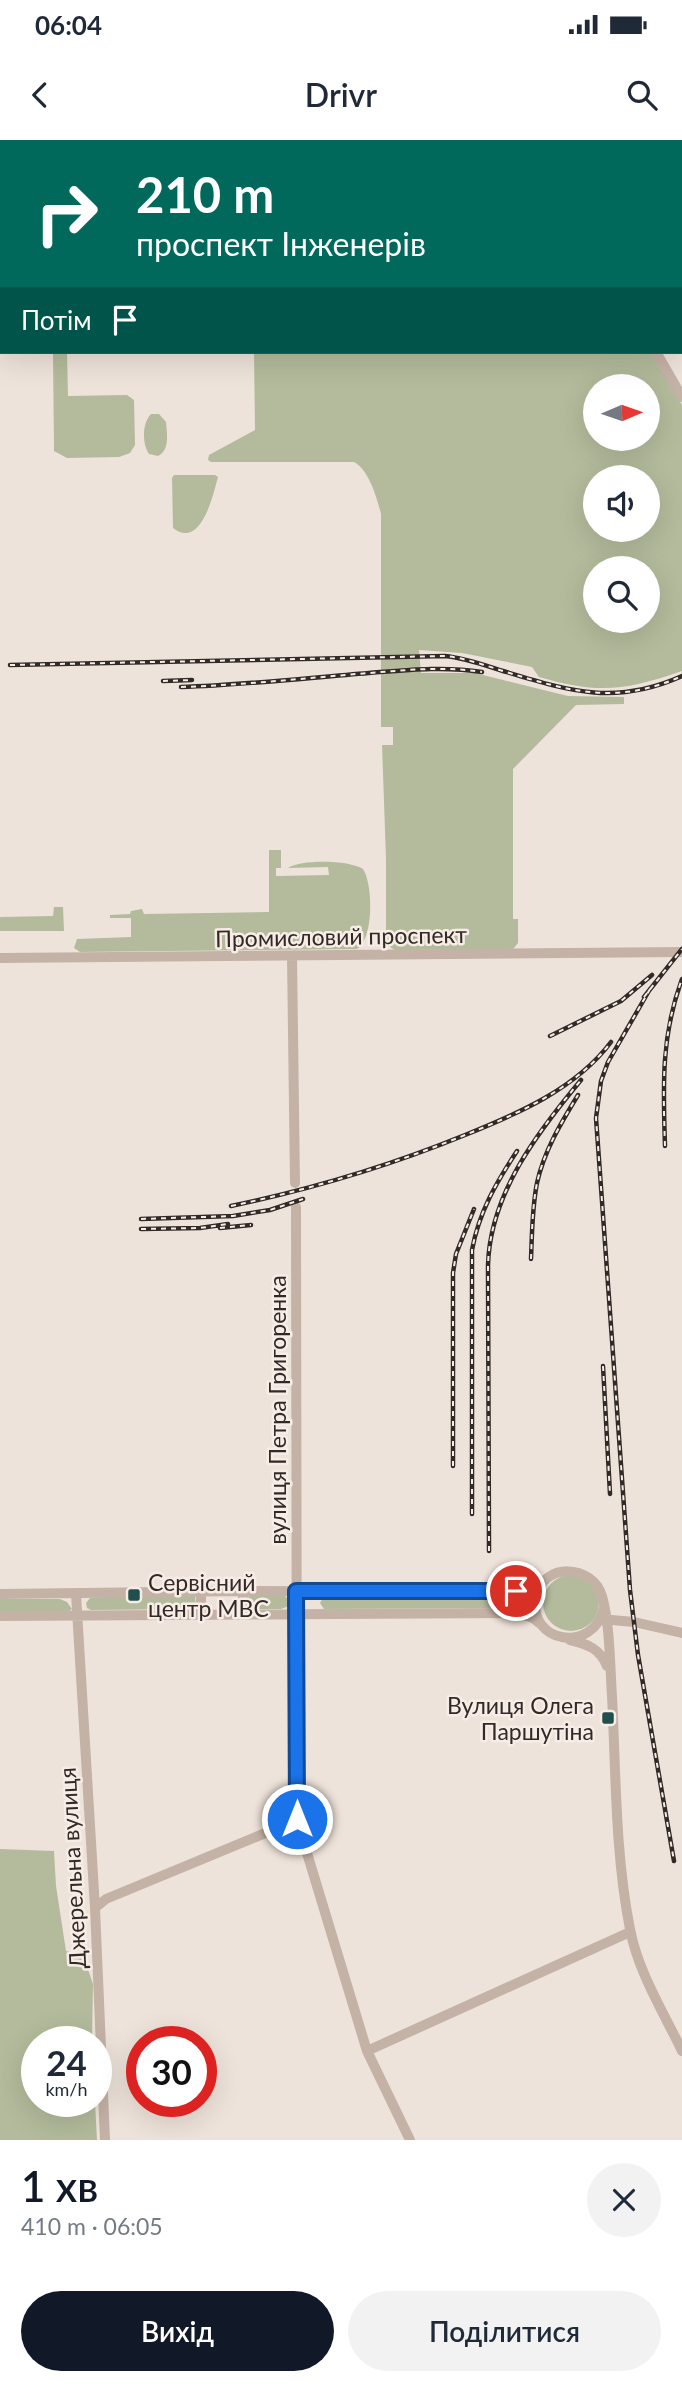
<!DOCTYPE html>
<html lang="uk">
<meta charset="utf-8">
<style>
body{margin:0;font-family:Lato,sans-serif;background:#f2f2f3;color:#1f2937;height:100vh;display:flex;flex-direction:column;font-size:26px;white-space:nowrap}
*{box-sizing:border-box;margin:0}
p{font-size:23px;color:#747a83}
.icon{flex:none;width:38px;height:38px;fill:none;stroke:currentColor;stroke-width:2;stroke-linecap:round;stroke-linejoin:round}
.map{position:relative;height:2000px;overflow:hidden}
.drawer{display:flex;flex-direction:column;background:#fff;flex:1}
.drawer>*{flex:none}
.top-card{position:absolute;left:0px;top:0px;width:682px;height:214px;box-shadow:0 7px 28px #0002;background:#00695c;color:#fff;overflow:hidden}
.needle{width:46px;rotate:88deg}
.controls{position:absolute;left:583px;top:234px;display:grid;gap:14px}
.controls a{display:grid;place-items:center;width:77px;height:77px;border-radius:50%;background:#fff;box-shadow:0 7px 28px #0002;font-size:35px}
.speed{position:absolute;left:21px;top:1886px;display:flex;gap:14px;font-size:35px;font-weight:700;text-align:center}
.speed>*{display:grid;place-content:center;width:91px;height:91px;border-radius:50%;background:#fff;box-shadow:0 7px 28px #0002;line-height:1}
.speed small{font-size:18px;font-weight:400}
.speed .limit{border:10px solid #d22;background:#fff;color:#111}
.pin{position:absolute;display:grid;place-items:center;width:60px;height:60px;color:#fff;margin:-30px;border:4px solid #fff;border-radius:50%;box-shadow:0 2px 7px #0007}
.me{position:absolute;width:77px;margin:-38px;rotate:0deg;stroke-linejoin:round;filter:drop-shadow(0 0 5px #0008)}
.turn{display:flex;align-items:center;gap:24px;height:147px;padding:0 21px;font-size:32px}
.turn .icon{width:91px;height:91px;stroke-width:2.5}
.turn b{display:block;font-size:49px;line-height:60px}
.then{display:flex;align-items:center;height:66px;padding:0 21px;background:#0003;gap:14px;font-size:26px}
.round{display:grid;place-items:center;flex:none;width:74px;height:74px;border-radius:37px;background:#f2f2f3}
.summary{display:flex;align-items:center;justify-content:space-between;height:119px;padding:0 21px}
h1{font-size:42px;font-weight:600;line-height:52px;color:#111827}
.action{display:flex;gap:14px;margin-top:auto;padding:14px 21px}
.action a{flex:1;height:80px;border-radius:42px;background:#111827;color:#fff;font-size:28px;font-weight:600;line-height:80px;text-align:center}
.action a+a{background:#f2f2f3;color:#1f2937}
.status{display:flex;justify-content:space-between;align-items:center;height:49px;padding:0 35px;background:#fff;direction:ltr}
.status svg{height:19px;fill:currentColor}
header{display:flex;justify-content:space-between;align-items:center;height:91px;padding:0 21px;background:#fff;font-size:32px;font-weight:600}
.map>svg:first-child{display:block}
</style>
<div class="status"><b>06:04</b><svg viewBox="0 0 49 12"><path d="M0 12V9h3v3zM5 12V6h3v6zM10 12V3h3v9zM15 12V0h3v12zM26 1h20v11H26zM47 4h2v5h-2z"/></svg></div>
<header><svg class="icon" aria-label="back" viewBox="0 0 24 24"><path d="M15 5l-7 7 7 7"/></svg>Drivr<svg class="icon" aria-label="search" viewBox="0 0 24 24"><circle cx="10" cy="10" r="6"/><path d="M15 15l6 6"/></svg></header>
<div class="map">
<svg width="682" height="2000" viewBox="0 0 682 2000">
<rect width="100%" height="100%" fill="#eee3da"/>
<path fill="#b3bb9c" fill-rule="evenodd" d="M 53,212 L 67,212 L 68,256 L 127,255 L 134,260 L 135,305 L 130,313 L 119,317 L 67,318 L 54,311 Z
M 254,212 L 652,212 L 682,265 L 682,531 C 624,551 598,554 539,537 L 532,527 L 462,513 L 419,510 L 421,533 L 475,533 L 568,556 L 624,557 L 624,564 L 576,565 L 513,629 L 513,779 L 518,779 L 518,803 L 513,809 L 395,810 L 390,807 L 386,801 L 386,719 L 382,605 L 393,605 L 393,587 L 381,587 L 381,374 C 377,358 369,330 354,322 L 211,322 L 208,320 L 209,315 L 255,290 ZM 595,247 L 648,247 L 648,299 L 595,299 ZM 595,338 L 648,338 L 648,390 L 595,390 ZM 595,429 L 648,429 L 648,481 L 595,481 Z
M 151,274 L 159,274 L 166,282 C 167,294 170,310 158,316 L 149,314 C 142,304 142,283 151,274 Z
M 174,335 L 215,335 L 218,337 C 213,355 201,410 173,388 L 172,338 Z
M 269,710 L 281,710 L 281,728 L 276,728 L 276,736 L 329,735 L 328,727 L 288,728 C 301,719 350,720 363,729 C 373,744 374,799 357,809 L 80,812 L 74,808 L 77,799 L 131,797 L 131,778 L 110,778 L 110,775 L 130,774 L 131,771 L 142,769 L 144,774 L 269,772 Z
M 54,767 L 63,767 L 64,791 L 0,791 L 0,777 L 53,776 Z
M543 1463a28 28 0 1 1 56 0a28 28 0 1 1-56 0Z
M 515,1454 L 523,1460 L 523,1468 L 324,1469 L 320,1463 L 324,1456 Z
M 165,1455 L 195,1456 L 196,1466 L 193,1469 L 91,1470 L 87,1468 L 86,1463 L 90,1458 C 114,1455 140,1458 165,1455 Z
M 252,1455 L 284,1455 L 290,1461 L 289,1466 L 281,1469 L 250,1469 L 247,1467 L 247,1457 Z
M 0,1459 L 60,1459 L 67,1462 L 72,1469 L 69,1471 L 0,1471 Z
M 0,1709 L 54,1711 L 56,1746 L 66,1811 L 83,1815 L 93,1844 L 92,1902 L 37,1902 L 37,1962 L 95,1962 L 97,2000 L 0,2000 Z"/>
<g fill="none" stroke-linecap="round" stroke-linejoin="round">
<path stroke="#c5b2a7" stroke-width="10" d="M 533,0 L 534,2
M 656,212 L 682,257
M 292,816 L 295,1043
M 0,818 L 682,812
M 296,1067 L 297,1680 L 367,1911 L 410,2000
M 201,1452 L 201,1474
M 0,1454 L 243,1451 L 508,1452 L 528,1448 L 543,1441
M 76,1454 L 95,1768 L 105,2000
M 604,1467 C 594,1515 527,1503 536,1457 C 543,1422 592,1424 602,1456 C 610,1484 610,1527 612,1556 C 616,1633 615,1713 630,1789 C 638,1832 664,1873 682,1911
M 243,1474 L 243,1451
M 0,1476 L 518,1473 L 533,1478 L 539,1483
M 601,1479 L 634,1482 L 682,1493
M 570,1500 C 588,1504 600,1509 607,1526
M 95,1768 L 106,1759 L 297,1680
M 367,1911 L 630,1792"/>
<g stroke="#322a27" stroke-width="4.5">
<path id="rail" d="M 619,0 L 620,2
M 639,0 L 641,2
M 0,10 L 2,10
M 681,61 L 682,63
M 681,77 L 682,78
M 681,89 L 682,90
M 10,525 L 445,516 C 465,518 484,525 503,531 C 569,551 615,566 682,536
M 163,541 L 192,540
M 181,547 C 244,545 306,538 369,533 C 407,530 444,526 482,532
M 650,849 L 608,922 L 601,941 L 596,978 L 630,1450 L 638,1515 L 674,1721
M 644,857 L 682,809
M 550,896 L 621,861 L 652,835
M 665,1006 C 663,946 661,896 682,839
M 231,1066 C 312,1049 389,1026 465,995 C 517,974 576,949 611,902
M 141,1079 L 233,1076 L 270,1070 L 303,1059
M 220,1088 L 251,1085
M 141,1089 L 200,1088 L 228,1084
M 531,1119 C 532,1094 532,1068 537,1043 C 544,1011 561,983 578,955
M 603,1226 L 610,1354
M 453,1326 L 453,1133 L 456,1114 L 474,1069
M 472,1374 L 472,1110 C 479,1072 496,1043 517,1011
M 489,1411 L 488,1125 C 490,1054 537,993 581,940"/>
</g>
<use href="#rail" stroke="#f7ede6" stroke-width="2" stroke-dasharray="5" stroke-linecap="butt"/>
</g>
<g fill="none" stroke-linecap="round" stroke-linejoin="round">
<g stroke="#114b97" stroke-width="18">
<path id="route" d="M 297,1679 L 296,1451 L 516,1451"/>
</g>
<use href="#route" stroke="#1a73e8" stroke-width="12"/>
</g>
<g fill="#214f4e" stroke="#f7ede6" stroke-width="2.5">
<rect x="127" y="1448" width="14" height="14" rx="3.5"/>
<rect x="601" y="1571" width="14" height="14" rx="3.5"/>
</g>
<g text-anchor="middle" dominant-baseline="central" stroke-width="5" stroke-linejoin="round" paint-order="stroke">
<g font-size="23" fill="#322a27" stroke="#f7ede6">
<text transform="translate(341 796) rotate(-1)">Промисловий проспект</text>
<text transform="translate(277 1270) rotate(-90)">вулиця Петра Григоренка</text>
<text transform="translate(72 1728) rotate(-93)">Джерельна вулиця</text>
</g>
<g font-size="23" fill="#322a27" stroke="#f7ede6" text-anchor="start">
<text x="148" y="1442">Сервісний<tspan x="148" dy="26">центр МВС</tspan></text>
<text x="594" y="1565" text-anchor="end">Вулиця Олега<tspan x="594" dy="26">Паршутіна</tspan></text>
</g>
</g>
</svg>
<div class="controls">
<a><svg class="needle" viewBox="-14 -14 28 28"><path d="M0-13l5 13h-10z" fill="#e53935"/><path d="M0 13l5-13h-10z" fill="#747a83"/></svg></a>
<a><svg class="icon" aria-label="sound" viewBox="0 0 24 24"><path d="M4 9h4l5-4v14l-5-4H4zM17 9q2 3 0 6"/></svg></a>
<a><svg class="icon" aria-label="search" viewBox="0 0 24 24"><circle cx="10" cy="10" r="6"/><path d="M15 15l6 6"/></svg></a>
</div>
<div class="speed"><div>24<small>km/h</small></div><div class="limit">30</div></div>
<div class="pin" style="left:516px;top:1451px;background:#d93025"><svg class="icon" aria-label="arrive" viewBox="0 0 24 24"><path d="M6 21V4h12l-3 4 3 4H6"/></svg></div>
<svg class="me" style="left:297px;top:1679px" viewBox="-20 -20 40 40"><circle r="17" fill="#1a73e8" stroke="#fff" stroke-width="3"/><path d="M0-11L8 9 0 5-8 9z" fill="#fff"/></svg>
<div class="top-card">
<div class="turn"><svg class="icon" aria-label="right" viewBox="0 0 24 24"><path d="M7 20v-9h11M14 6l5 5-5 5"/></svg><div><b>210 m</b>проспект Інженерів</div></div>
<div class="then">Потім<svg class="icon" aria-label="arrive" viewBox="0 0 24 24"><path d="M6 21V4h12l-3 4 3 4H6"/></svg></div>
</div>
</div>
<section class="drawer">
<div class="summary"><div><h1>1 хв</h1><p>410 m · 06:05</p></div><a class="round"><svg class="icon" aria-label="close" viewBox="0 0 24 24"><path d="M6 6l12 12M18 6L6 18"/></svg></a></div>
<div class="action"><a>Вихід</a><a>Поділитися</a></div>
</section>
